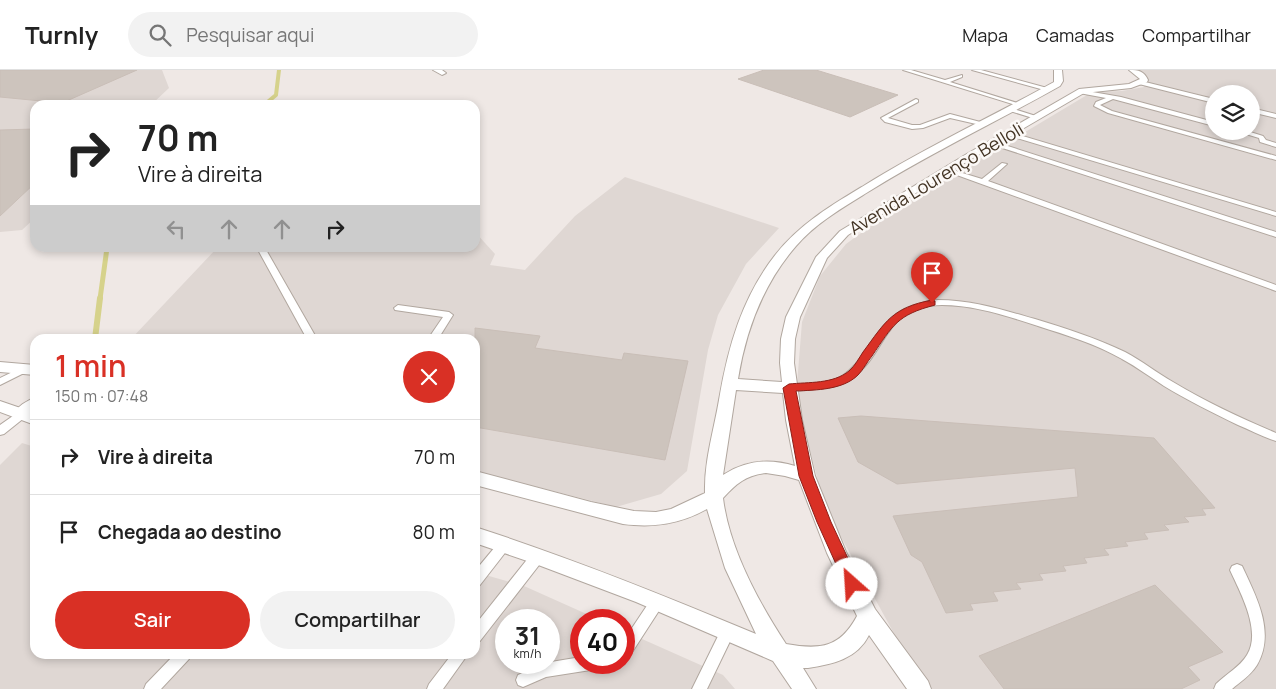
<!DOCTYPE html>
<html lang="pt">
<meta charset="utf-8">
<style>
body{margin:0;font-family:Manrope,sans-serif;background:#f2f2f2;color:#222;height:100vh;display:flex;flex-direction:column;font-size:19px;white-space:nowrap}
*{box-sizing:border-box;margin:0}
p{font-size:16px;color:#767676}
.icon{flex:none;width:28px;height:28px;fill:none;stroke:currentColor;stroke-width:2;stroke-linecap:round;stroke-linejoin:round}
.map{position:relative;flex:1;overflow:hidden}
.details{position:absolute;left:30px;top:264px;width:450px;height:325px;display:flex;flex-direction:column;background:#fff;border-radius:15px;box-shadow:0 2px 8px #0003}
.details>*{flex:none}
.hud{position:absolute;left:30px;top:30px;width:450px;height:152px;border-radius:15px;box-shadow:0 2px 8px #0003;background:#fff;color:#222;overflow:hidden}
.buttons{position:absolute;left:1205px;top:15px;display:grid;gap:10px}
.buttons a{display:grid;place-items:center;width:55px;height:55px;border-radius:50%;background:#fff;box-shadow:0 2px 8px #0003;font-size:25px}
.speed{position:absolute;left:495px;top:539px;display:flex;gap:10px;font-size:25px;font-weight:700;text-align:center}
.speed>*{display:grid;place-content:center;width:65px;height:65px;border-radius:50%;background:#fff;box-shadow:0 2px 8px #0003;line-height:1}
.speed small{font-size:12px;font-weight:400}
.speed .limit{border:8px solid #d22;background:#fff;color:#111}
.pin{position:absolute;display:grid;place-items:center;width:42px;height:42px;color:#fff;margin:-51px -21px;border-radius:50% 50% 50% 0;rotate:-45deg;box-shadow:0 0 5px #0007}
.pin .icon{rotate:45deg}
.me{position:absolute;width:55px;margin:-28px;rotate:334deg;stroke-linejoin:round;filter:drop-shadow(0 0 4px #0008)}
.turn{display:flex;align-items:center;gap:18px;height:105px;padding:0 25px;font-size:22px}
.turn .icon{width:65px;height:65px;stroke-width:2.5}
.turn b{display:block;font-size:35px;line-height:42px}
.lanes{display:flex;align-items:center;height:48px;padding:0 25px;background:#0003;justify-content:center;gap:25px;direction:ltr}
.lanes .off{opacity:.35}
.round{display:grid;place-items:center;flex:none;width:52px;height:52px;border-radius:26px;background:#f2f2f2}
.summary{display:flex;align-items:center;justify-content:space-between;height:85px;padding:0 25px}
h1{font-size:30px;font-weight:600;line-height:38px;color:#d93025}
.action{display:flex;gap:10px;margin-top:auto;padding:10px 25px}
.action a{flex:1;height:58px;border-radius:30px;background:#d93025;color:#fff;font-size:20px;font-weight:600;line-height:58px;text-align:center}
.action a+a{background:#f2f2f2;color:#222}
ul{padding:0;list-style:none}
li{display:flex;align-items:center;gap:15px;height:75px;padding:0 25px;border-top:1px solid #e0e0e0}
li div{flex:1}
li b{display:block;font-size:19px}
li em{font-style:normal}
header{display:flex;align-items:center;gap:30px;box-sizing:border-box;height:70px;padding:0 25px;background:#fff;border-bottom:1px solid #e0e0e0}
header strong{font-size:24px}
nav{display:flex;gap:28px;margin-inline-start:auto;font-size:18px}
.search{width:350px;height:45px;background:#f2f2f2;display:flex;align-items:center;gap:12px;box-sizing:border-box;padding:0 18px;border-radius:28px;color:#767676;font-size:19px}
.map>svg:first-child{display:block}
</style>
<header>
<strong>Turnly</strong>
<div class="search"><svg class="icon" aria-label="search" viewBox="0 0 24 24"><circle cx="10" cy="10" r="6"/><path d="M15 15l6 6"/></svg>Pesquisar aqui</div>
<nav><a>Mapa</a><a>Camadas</a><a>Compartilhar</a></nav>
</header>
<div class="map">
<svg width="1276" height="619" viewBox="0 0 1276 619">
<rect width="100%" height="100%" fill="#efe8e5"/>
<path fill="#dfd7d3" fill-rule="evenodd" d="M 0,0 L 162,0 L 169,18 L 151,35 L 35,35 L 35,148 L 22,160 L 0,162 Z
M 1136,0 L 1276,0 L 1276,619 L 932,619 L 907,587 L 825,438 L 796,327 L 802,252 L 820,206 L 846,174 L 883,147 L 1092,22 L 1122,21 L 1144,17 L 1148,8 ZM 1214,24 L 1251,24 L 1251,61 L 1214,61 Z
M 625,107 L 779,158 L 746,194 L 718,245 L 708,280 L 687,401 L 661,424 L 616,437 L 475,401 L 475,269 L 131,269 L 217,178 L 475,178 L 475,162 L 495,184 L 490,195 L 525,200 L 575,146 Z
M 22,373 L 35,377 L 35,584 L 475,584 L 475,502 L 524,516 L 600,550 L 581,550 L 581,592 L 624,592 L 624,561 L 723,605 L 735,619 L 0,619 L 0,395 ZM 506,550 L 549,550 L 549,592 L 506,592 Z"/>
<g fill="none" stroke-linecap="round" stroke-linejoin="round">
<path stroke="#d6d28b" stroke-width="4" d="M 264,35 L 276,25 L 279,0"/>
<path stroke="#d6d28b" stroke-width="5" d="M 100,229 L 107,178"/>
<path stroke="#d6d28b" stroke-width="6" d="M 95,269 L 100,228"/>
</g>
<path fill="#cdc4bd" stroke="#c9beb7" d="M 0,0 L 137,0 L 62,33 L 0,27 Z
M 764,0 L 816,0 L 898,25 L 850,47 L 738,9 Z
M 35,59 L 35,113 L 0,146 L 0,60 Z
M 475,258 L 540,266 L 535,278 L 622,290 L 624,283 L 688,291 L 665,390 L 475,357 Z
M 861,346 L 1154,368 L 1215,438 L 1202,439 L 1206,445 L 1184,447 L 1189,452 L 1164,455 L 1169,460 L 1144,463 L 1148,469 L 1125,472 L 1128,476 L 1104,479 L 1109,485 L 1084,488 L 1087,493 L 1063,496 L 1066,501 L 1039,504 L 1043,510 L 1016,513 L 1021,519 L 993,522 L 998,531 L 970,534 L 973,540 L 946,543 L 922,492 L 911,485 L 893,446 L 1078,427 L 1075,398 L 897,414 L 858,392 L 838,348 Z
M 1155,515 L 1223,582 L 1188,597 L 1200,610 L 1181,619 L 1004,619 L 979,586 Z"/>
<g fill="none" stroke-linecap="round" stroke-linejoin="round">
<g stroke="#b1a79f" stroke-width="2">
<path id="service" d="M 903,0 L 911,0 L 945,10 L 962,5 L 962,7 L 950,12 L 1024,35 L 1019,36 Z
M 972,0 L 981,0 L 1051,19 L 1048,21 Z
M 1141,11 L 1214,29 L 1214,33 L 1139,14 L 1139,12 Z
M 1081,20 L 1121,27 L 1214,52 L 1214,56 L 1113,29 L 1100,35 L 1112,41 L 1276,86 L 1276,90 L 1108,43 L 1094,36 L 1096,32 L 1106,28 L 1079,23 L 1079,21 Z
M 916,29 L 918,30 L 918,32 L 888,48 L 912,55 L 920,55 L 950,44 L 988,54 L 985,56 L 950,48 L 923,58 L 912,59 L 885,52 L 881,48 Z
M 1251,38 L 1276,44 L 1276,48 L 1251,42 Z
M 1010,39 L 1014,39 L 1039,47 L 1036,49 L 1010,41 Z
M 1236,61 L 1247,61 L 1263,66 L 1266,70 L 1276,73 L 1276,77 L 1260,72 L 1259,68 Z
M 1009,62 L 1276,142 L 1276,146 L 1007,65 L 1006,64 Z
M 992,71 L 1276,162 L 1276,167 L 990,74 L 989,73 Z
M 1002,93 L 1007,94 L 988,111 L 1276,215 L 1276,221 L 943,100 L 946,98 L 982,109 Z
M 257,178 L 265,178 L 317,269 L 307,269 Z
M 938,230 C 972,230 1003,240 1035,249 C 1065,258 1096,268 1125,282 C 1142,291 1157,303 1173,312 C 1206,332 1241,348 1276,363 L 1276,371 C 1263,367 1250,360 1238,355 C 1213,343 1187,330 1164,316 C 1150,307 1137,297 1122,289 C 1096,274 1066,265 1038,256 C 1007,246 974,235 942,235 C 882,236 889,282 852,308 C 839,318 821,319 805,320 C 798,321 789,323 784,318 L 789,315 C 806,313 826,315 842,306 C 853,299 861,288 868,277 C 887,247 901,234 938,230 Z
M 398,235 L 449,242 L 453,245 L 438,269 L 428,269 L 443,247 L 395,240 L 394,238 Z
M 27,295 L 32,298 L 30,300 L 0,315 L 0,308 Z
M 20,341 L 24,342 L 25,345 L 24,348 L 4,364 L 0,365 L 0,355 Z
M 504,470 L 508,471 L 510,475 L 508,479 L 480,515 L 475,517 L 475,501 L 500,471 Z
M 538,481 L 543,482 L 544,486 L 543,490 L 480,571 L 475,573 L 475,555 L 533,482 Z
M 1237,494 L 1242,496 C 1256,526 1276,562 1257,595 C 1251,605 1240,612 1232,619 L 1214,619 L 1216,614 C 1226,604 1240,597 1247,585 C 1262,561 1240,522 1230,500 L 1232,496 Z
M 657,526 L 662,528 L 664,532 L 662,536 L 629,587 L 624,589 L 624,570 L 652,528 Z
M 727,556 L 732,558 L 734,563 L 707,619 L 692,619 L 722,558 Z
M 175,584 L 191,584 L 189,589 L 161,619 L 144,619 L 146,614 Z
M 452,584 L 468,584 L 443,619 L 427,619 L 429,614 Z
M 581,587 L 581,592 L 604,592 L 602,597 L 597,599 L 546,607 L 523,617 L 518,615 L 516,610 L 518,605 L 545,593 Z"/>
</g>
<g stroke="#b1a79f" stroke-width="2">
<path id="minor" d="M 433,0 L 442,0 L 446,3 L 442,5 Z
M 35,328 L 35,341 C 28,347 24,352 14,349 L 12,345 C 17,337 27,330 35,328 Z"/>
</g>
<g stroke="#b1a79f" stroke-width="2">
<path id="tertiary" d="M 1054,0 L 1062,0 L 1063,11 L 1060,16 C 996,52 930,83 868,122 C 842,138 816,153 796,176 C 763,214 746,260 738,309 L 782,312 L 780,293 L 781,269 L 786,247 L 816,187 L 840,161 L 965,85 L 1079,19 L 1129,14 L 1140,9 L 1129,0 C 1139,0 1144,1 1148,10 L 1147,12 L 1131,18 L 1084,23 L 971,89 L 848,165 L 827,188 L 800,247 L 795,269 L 794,293 L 802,350 L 815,406 L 846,482 L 875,539 L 928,611 L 931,619 L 907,619 L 869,565 C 857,589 833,594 808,598 L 803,598 L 816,619 L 792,619 L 773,591 L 636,532 L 533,493 L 475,473 L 475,457 C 571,488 663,525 756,564 L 725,498 L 707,439 C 680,454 654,458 623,454 L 475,415 L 475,401 L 591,432 L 634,441 L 656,442 L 671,439 L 703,424 L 705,423 C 704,391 714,360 719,330 C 728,277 742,227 776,184 C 801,153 832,135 865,115 C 926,77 991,47 1054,12 ZM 736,320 L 783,323 L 786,350 L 795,396 C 769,388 746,390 723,405 ZM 766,403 L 785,406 L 799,410 L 827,483 L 857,546 C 840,578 820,580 786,574 C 759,533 729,478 723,428 C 736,414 746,405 766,403 Z
M 0,292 L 35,295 L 35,305 L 0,302 Z
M 0,331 L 35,343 L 35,355 L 0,342 Z"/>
</g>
<use href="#service" fill="#fff" fill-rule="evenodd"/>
<use href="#minor" fill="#fff" fill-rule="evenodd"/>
<use href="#tertiary" fill="#fff" fill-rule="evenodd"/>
</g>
<path fill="#d93025" stroke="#8d1f18" d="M 932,230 L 935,231 L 935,235 C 897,245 893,255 872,286 C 867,292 863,300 858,305 C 843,320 816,320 796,321 L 813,406 L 831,452 L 860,514 L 858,519 L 852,521 L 847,519 L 845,514 L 817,452 L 799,406 L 783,318 L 789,314 C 809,312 833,314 849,301 C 855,296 859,288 863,282 C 886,251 892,238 932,230 Z"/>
<g text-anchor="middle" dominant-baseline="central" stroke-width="5" stroke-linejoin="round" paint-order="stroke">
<g font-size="18" fill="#423323" stroke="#fbf8f6">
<text transform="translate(936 108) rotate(-31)">Avenida Lourenço Belloli</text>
</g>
</g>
</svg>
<div class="buttons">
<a><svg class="icon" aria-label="layers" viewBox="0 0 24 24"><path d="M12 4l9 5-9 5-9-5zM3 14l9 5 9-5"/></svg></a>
</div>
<div class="speed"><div>31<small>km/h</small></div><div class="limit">40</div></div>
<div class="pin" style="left:932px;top:233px;background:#d93025"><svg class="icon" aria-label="arrive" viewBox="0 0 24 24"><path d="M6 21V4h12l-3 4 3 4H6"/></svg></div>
<svg class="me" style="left:852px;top:514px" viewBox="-20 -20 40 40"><circle r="19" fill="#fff"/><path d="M0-13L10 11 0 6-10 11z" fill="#d93025"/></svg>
<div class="hud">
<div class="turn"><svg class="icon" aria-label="right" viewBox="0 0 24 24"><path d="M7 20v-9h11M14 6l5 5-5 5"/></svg><div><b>70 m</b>Vire à direita</div></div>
<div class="lanes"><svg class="icon off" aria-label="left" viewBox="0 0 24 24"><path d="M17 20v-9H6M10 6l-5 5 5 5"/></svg><svg class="icon off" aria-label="ahead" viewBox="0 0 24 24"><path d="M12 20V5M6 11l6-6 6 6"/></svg><svg class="icon off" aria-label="ahead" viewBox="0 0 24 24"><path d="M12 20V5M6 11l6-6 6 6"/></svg><svg class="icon" aria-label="right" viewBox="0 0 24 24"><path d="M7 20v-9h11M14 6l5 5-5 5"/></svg></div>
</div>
<section class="details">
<div class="summary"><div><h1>1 min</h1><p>150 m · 07:48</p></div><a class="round" style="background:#d93025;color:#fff"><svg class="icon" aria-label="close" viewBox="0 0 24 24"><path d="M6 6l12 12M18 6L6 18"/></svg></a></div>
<ul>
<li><svg class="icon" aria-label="right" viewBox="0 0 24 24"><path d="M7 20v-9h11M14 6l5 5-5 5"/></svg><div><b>Vire à direita</b></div><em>70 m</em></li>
<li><svg class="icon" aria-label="arrive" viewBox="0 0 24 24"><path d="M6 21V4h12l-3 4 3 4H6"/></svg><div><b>Chegada ao destino</b></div><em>80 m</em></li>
</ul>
<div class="action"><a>Sair</a><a>Compartilhar</a></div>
</section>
</div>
